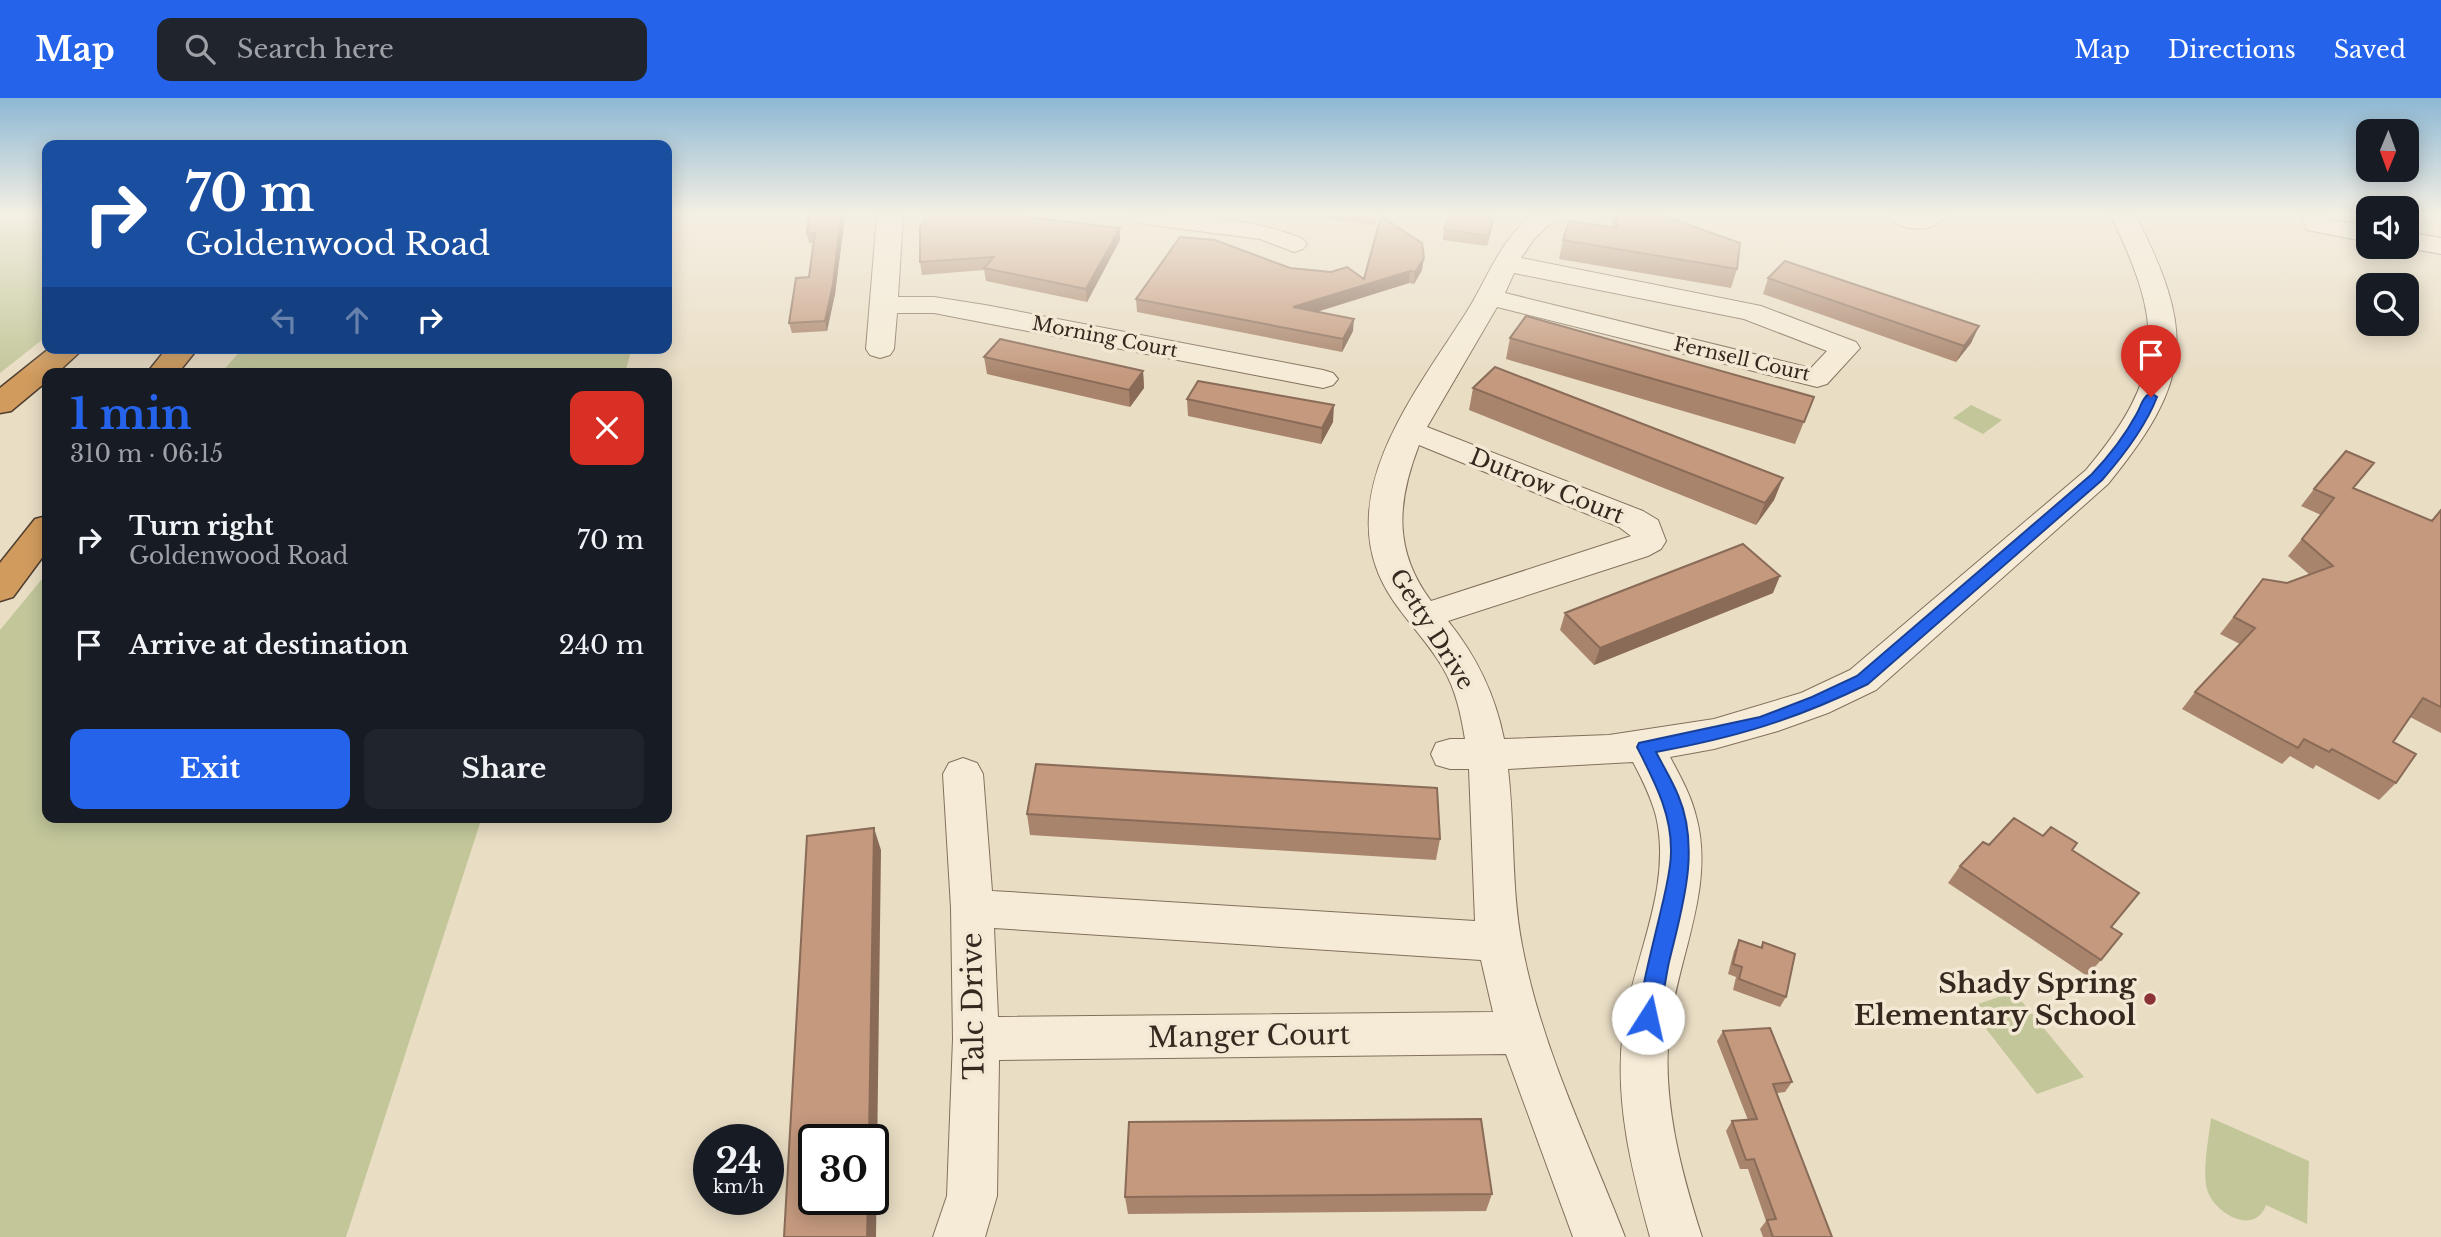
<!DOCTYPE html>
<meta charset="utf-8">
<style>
body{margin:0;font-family:"Libre Baskerville",serif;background:#20242c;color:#f1f3f6;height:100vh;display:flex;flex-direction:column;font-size:26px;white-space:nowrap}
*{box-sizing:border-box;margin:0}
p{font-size:23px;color:#9ea1a6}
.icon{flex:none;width:38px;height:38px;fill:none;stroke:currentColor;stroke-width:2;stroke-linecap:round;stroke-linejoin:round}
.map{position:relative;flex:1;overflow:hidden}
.details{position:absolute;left:42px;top:270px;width:630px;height:455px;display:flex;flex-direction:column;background:#171b24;border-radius:14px;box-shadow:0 4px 18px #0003}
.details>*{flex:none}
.banner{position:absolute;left:42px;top:42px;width:630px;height:214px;border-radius:14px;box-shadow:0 4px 18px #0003;background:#1a4fa0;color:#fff;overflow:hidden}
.needle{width:46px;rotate:181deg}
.buttons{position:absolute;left:2356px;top:21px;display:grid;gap:14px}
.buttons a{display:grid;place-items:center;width:63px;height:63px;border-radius:14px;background:#171b24;box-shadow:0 4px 18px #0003;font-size:35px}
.speed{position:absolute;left:693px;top:1026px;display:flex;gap:14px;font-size:35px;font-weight:700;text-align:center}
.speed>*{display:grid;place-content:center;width:91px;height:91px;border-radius:50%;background:#171b24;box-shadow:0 4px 18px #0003;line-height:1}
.speed small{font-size:18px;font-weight:400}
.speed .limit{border:4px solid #111;border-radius:10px;background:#fff;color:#111}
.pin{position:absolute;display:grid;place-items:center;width:60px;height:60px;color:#fff;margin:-72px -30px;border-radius:50% 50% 50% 0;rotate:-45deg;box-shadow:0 0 7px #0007}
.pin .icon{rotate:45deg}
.me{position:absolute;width:77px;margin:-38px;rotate:10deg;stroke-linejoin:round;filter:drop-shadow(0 0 5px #0008)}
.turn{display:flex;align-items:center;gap:24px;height:147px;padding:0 28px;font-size:32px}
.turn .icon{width:91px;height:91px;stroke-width:2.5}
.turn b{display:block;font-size:49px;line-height:60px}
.lanes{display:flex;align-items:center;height:66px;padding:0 28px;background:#0003;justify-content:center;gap:35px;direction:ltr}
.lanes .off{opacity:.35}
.round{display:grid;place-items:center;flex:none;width:74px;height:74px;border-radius:14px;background:#20242c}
.headline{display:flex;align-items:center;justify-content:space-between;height:119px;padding:0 28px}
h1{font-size:42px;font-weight:700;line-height:52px;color:#2563eb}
.button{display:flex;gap:14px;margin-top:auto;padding:14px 28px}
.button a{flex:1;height:80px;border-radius:14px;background:#2563eb;color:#fff;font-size:28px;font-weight:700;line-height:80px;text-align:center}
.button a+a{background:#20242c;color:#f1f3f6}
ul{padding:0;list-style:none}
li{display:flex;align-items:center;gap:21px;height:105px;padding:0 28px}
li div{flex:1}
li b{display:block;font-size:26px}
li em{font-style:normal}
header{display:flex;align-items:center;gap:42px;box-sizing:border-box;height:98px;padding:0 35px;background:#2563eb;color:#fff}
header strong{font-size:33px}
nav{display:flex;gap:38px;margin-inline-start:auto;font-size:24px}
.search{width:490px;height:63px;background:#20242c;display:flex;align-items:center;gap:18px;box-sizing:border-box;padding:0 24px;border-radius:14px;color:#9ea1a6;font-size:26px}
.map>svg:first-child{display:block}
</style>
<header>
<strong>Map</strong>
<div class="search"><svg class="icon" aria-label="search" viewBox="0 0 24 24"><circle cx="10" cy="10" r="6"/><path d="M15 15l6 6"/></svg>Search here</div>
<nav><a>Map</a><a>Directions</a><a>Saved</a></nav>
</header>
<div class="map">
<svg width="2441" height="1139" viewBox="0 0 2441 1139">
<rect width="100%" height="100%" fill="#e9ddc4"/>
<path fill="#c2c699" d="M 0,118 L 47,118 L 47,238 L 0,275 Z
M 243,250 L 632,250 L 625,275 L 221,275 Z
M 1971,307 L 2002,322 L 1983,336 L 1953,320 Z
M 47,475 L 47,719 L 482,719 L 346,1139 L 0,1139 L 0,532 Z
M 2014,894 L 2084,979 L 2037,996 L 1969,909 Z
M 2211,1020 L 2309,1063 L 2307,1126 L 2266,1107 C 2255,1139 2213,1115 2207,1091 C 2202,1073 2209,1039 2211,1020 Z"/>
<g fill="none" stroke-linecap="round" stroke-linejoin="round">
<g stroke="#82705c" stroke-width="2">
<path id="minor" d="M 877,118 L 903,118 L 898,199 L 934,199 L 985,207 L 1323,272 L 1333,275 L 1338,281 L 1333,287 L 1323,290 L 934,215 L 897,215 L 894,251 L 890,257 L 880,260 L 870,257 L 866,251 Z
M 1132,118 C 1191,118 1248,118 1303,141 L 1307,146 L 1303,151 L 1294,154 L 1260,141 L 1144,126 L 1135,123 Z
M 1531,118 L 1558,118 L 1534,141 L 1521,160 L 1761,208 L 1856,244 L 1860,250 L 1827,286 L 1817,289 L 1497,209 L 1427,329 L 1643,413 L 1658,422 L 1666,443 L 1661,451 L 1648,458 L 1448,523 C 1477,559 1495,596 1504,641 L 1609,637 L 1714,621 L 1801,595 L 1850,572 L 2086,372 C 2166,277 2164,227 2111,118 L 2136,118 C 2196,236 2192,283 2108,386 L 1876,592 L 1828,615 L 1778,633 L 1714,651 L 1670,659 C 1680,678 1691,697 1696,718 C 1716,790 1676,862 1669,934 C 1662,1003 1681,1073 1702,1139 L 1650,1139 C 1632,1073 1614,1003 1623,933 C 1632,862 1673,791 1656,718 C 1651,699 1642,681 1633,664 L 1508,671 C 1515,730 1511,790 1522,847 C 1541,949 1588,1043 1625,1139 L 1573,1139 L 1506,956 L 999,962 L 997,1098 L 985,1139 L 933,1139 L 947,1098 L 953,941 L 951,810 L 943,676 L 949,665 L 963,660 L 977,665 L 983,676 L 992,793 L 1475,823 L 1469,671 L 1450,671 L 1436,667 L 1431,656 L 1436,645 L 1450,641 L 1465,641 C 1461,617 1456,592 1443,570 C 1423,535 1389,508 1376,469 C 1344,378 1424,283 1469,210 C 1489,177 1500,143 1531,118 ZM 1514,175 L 1744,221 L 1827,253 L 1811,270 L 1505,195 ZM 1419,347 L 1619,429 L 1631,438 L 1431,503 C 1393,452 1397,404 1419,347 ZM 994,830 L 1481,862 L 1493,914 L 998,919 Z
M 1889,118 L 1946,118 C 1935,135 1900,135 1889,118 Z
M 2302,118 L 2327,118 L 2327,121 L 2368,128 L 2368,144 L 2307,132 Z
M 2406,134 L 2441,140 L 2441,156 L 2402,149 L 2406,149 Z"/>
</g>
<g stroke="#503e30" stroke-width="3">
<path id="highway" d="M 50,250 L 84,250 L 57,275 L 47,275 L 47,283 L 11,313 L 0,315 L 0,290 Z
M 167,250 L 198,250 L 178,275 L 147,275 Z
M 47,418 L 47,453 L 13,499 L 0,503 L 0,465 L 35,421 Z"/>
</g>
<use href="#minor" fill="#f5ebd6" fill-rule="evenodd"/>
<use href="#highway" fill="#d19b5d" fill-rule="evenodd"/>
</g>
<path fill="#a9846c" d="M 809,118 L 845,118 L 835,196 L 827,233 L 792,235 L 789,225 L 809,179 L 813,145 L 809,145 L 807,136 Z
M 1301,118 L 1376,118 L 1376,127 Z
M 1381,118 L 1422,172 L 1414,186 L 1409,185 L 1317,214 L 1353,233 L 1342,254 L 1137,214 L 1136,201 L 1290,170 L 1364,181 Z
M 1494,118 L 1487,148 L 1443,142 L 1444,131 Z
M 1612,118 L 1664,118 L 1737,171 L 1731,190 L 1559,161 L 1563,142 L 1612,130 Z
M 1120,130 L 1120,142 L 1087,204 L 986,183 L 984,172 L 922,177 L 920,164 Z
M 1768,180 L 1979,228 L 1971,245 L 1956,264 L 1763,196 Z
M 1510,240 L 1814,299 L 1795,346 L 1506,261 Z
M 984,259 L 1143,273 L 1144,290 L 1130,309 L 987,276 Z
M 1473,290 L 1783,380 L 1774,402 L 1756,427 L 1469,312 Z
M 1187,301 L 1333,324 L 1321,346 L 1188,318 Z
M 2314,391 L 2354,391 L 2431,423 L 2441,411 L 2441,635 L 2410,619 L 2393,644 L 2396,685 L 2379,702 L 2316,667 L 2313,671 L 2290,658 L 2282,666 L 2182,611 L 2195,594 L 2240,546 L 2220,536 L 2263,481 L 2287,485 L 2310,477 L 2288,458 L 2321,417 L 2301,408 Z
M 1773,495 L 1594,567 L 1560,532 L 1565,515 Z
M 1027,716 L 1440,741 L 1436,762 L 1030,737 Z
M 2043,738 L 2072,752 L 2111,829 L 2101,862 L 2087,878 L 1948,785 L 1960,768 L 1989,747 Z
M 1739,842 L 1760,850 L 1763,844 L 1786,899 L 1780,909 L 1733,892 L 1736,879 L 1728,876 L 1734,853 Z
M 1723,933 L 1792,984 L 1785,994 L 1777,995 L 1832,1139 L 1763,1139 L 1760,1131 L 1766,1123 L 1748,1071 L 1740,1071 L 1726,1033 L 1732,1023 L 1748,1022 L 1717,943 Z
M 1492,1096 L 1486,1113 L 1128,1116 L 1125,1099 Z"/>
<path fill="#896b58" d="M 841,118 L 845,118 L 835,196 L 827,233 L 825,223 Z
M 1494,118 L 1493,126 L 1487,148 L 1488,138 Z
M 1120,130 L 1120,142 L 1087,204 L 1086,191 Z
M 1424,160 L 1422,172 L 1414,186 L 1415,174 Z
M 1410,173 L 1409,185 L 1293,221 L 1293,209 Z
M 1354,221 L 1353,233 L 1342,254 L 1343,241 Z
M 1979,228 L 1971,245 L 1956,264 L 1964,248 Z
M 1143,273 L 1144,290 L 1130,309 L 1129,292 Z
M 1334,307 L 1333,324 L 1321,346 L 1322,330 Z
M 1783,380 L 1774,402 L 1756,427 L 1765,405 Z
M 1780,478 L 1773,495 L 1594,567 L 1600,550 Z
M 874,730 L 881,752 L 876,1139 L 867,1139 L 868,1101 L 873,1101 L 873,1041 L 869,1041 Z"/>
<path fill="#c4997e" stroke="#896b58" stroke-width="2" d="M 809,118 L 841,118 L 833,186 L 825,223 L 789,225 L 796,180 L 809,179 L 815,135 L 807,136 Z
M 928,118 L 1020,118 L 1120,130 L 1086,191 L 984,170 L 994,159 L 920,164 L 920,128 Z
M 1381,118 L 1422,145 L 1424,160 L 1415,174 L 1410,173 L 1293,209 L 1354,221 L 1343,241 L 1136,201 L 1180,139 L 1215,142 L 1290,170 L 1331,174 L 1347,169 L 1364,181 Z
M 1449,118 L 1494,118 L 1488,138 L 1444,131 Z
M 1617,118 L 1664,118 L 1740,145 L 1737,171 L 1563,142 L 1569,123 L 1617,130 Z
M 1785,163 L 1979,228 L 1964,248 L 1768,180 Z
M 1526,218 L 1814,299 L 1804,324 L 1510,240 Z
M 1000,241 L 1143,273 L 1129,292 L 984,259 Z
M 1495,269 L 1783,380 L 1765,405 L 1473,290 Z
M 1198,283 L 1334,307 L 1322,330 L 1187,301 Z
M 2346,353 L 2374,365 L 2353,390 L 2432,423 L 2441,412 L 2441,609 L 2423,600 L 2393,644 L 2416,656 L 2396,685 L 2332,651 L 2329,654 L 2304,641 L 2298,650 L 2195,594 L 2255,530 L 2234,519 L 2263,481 L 2287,485 L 2333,468 L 2302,441 L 2334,400 L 2314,391 Z
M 1743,446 L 1780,478 L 1600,550 L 1565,515 Z
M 1036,666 L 1437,690 L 1440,741 L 1027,716 Z
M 2014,720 L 2043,738 L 2051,729 L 2077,745 L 2072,752 L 2139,795 L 2111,829 L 2122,836 L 2101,862 L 1960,768 L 1983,744 L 1989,747 Z
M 874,730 L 869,1041 L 814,1041 L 814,1101 L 868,1101 L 867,1139 L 784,1139 L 807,738 Z
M 1739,842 L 1762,850 L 1763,844 L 1795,856 L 1786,899 L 1739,881 L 1742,869 L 1733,866 Z
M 1770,930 L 1792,984 L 1773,986 L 1832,1139 L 1773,1139 L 1767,1122 L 1776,1121 L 1754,1061 L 1746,1062 L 1732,1023 L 1757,1021 L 1723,933 Z
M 1481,1021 L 1492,1096 L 1125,1099 L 1129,1024 Z"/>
<linearGradient id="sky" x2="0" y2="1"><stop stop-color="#8db8d4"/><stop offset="0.42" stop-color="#f5f0e4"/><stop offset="1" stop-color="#f5f0e4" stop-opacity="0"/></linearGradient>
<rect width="2441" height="278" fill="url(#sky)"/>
<path fill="#2563eb" stroke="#184099" stroke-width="2" d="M 2151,295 L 2157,299 C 2145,330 2124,357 2102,382 L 1868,586 C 1794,622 1737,639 1656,654 C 1663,668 1672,682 1678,697 C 1701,751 1682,810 1669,864 C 1665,882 1662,912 1655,927 L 1648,930 L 1641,927 C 1632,906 1671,792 1671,755 C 1672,715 1654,683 1637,649 L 1639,645 L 1760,619 L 1812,599 L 1857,578 L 2092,376 C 2109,358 2124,339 2136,317 C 2141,309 2142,299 2151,295 Z"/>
<circle fill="#8b3235" stroke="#f2e8d3" stroke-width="2.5" cx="2150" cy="901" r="7"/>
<g text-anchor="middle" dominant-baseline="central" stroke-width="7" stroke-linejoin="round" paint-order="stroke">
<g font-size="19" fill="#34281f" stroke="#f2e8d3">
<text transform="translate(1105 239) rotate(11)">Morning Court</text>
<text transform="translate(1742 261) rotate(13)">Fernsell Court</text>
</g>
<g font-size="23" fill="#34281f" stroke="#f2e8d3">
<text transform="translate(1547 388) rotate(22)">Dutrow Court</text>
<text transform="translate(1432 531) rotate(58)">Getty Drive</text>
</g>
<g font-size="28" font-weight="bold" fill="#34281f" stroke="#f2e8d3" text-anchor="end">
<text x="2136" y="885">Shady Spring<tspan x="2136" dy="32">Elementary School</tspan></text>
</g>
<g font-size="28" fill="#34281f" stroke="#f2e8d3">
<text transform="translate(973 908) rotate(-91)">Talc Drive</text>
<text transform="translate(1249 938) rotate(-1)">Manger Court</text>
</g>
</g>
</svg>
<div class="buttons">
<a><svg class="needle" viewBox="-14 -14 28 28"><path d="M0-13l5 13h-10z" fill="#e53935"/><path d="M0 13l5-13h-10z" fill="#9ea1a6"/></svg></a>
<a><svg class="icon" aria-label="sound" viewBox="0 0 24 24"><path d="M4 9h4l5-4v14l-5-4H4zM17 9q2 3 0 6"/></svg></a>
<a><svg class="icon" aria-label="search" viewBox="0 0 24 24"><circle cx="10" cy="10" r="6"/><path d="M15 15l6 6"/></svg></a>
</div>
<div class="speed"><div>24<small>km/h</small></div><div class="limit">30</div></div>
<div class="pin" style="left:2151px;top:299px;background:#d93025"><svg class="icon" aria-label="arrive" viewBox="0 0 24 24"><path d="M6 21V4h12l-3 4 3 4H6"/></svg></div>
<svg class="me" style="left:1648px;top:920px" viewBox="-20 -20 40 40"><circle r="19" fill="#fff"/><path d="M0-13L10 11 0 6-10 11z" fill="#2563eb"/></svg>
<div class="banner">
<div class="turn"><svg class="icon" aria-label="right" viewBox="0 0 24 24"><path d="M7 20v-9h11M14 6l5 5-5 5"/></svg><div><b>70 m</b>Goldenwood Road</div></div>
<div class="lanes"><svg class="icon off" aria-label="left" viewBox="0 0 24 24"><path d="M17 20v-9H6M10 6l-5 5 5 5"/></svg><svg class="icon off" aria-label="ahead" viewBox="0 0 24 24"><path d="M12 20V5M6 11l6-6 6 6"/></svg><svg class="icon" aria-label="right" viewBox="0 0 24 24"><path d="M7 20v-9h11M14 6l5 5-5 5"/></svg></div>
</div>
<section class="details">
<div class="headline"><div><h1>1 min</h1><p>310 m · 06:15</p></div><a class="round" style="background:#d93025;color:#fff"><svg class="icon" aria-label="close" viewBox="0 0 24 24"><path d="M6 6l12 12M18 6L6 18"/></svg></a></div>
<ul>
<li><svg class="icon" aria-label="right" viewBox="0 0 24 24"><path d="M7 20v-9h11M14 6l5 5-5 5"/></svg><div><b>Turn right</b><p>Goldenwood Road</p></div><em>70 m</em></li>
<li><svg class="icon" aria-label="arrive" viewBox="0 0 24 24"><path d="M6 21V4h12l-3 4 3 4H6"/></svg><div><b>Arrive at destination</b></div><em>240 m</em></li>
</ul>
<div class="button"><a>Exit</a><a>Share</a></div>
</section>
</div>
